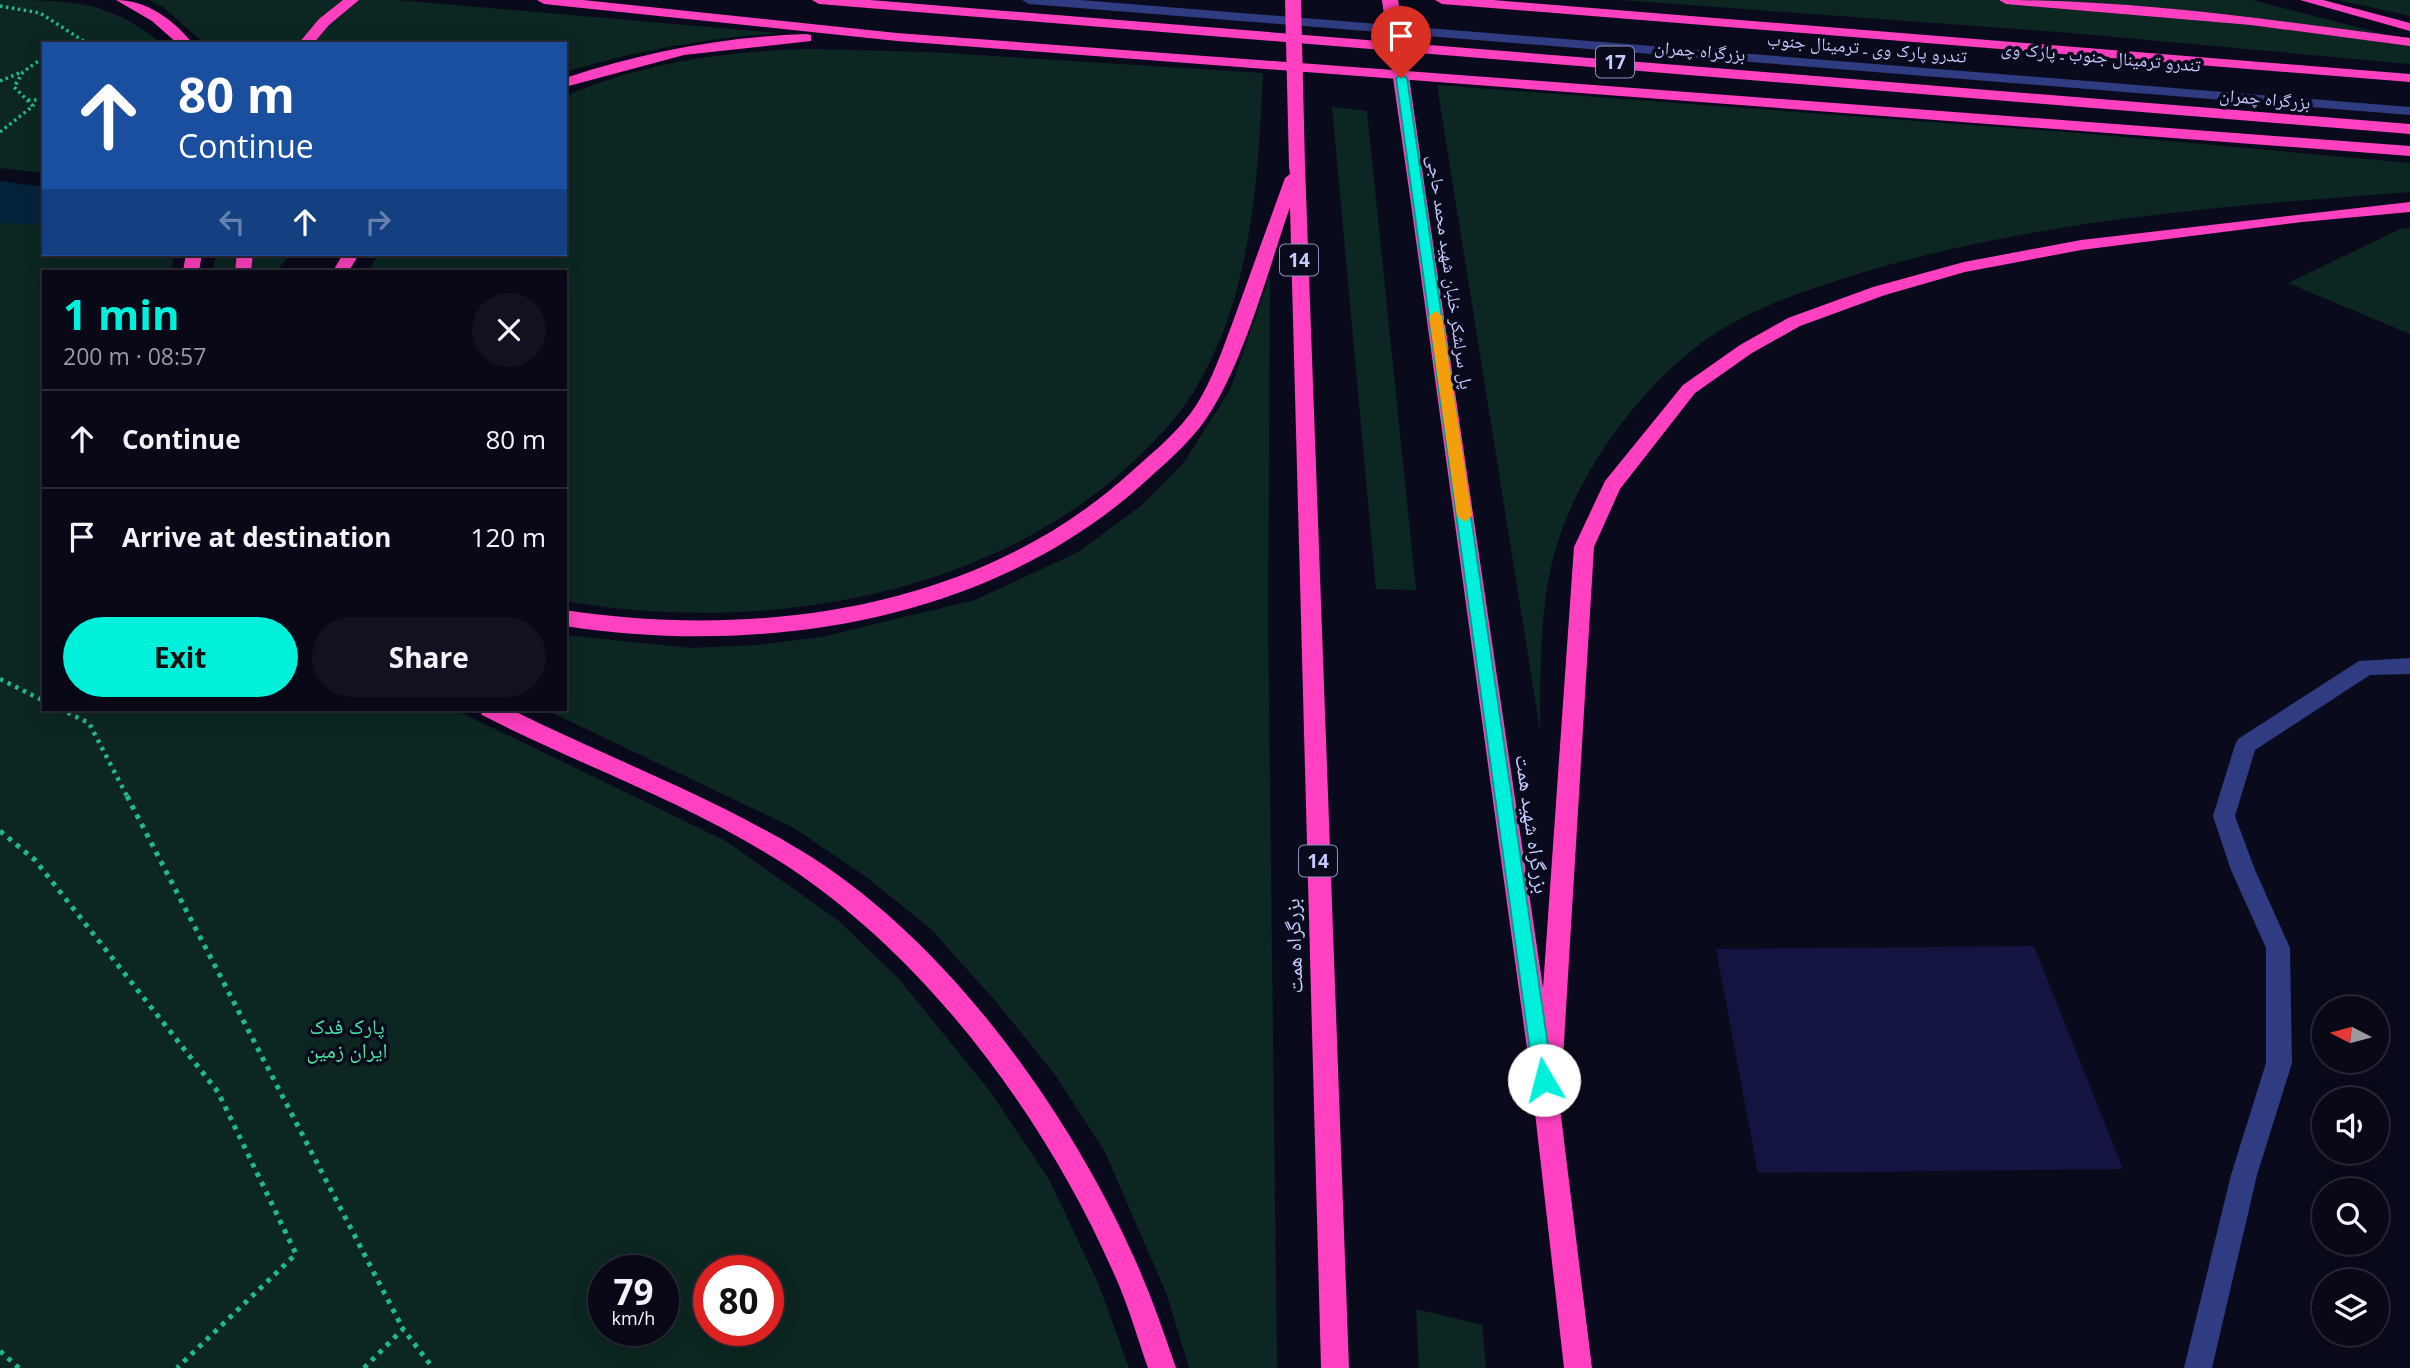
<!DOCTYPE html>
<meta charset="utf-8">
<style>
body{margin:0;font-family:"Open Sans","Noto Naskh Arabic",sans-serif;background:#11111f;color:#f1f3f6;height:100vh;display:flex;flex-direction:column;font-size:26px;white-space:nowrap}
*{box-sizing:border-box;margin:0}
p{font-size:23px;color:#989aa1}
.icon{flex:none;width:38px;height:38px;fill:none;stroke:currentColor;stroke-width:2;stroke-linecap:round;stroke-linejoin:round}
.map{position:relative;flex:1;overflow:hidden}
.panel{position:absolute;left:42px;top:270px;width:525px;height:441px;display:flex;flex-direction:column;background:#080816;border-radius:0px;box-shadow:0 4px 18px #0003,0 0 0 2px #292935}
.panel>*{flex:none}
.top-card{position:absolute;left:42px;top:42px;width:525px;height:214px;border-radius:0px;box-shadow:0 4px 18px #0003,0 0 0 2px #292935;background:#1a4fa0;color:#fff;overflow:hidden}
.needle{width:46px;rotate:276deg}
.fabs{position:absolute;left:2312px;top:996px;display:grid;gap:14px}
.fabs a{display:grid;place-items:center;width:77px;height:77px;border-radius:50%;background:#080816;box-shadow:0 4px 18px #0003,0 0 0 2px #292935;font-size:35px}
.speed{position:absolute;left:588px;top:1255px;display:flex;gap:14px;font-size:35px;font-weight:700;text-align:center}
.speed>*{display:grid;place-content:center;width:91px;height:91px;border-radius:50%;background:#080816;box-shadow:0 4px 18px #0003,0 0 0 2px #292935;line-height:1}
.speed small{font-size:18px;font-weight:400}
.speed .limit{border:10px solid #d22;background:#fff;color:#111}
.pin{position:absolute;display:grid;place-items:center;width:60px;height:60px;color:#fff;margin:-72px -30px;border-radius:50% 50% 50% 0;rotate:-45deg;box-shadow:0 0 7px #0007}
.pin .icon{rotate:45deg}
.me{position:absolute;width:77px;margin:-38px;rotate:352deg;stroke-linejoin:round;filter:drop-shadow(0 0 5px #0008)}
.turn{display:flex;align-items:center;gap:24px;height:147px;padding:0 21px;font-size:32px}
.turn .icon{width:91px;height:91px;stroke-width:2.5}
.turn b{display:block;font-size:49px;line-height:60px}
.lanes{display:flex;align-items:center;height:66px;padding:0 21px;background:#0003;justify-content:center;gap:35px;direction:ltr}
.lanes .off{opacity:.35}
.round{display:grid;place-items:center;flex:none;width:74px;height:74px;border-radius:37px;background:#11111f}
.head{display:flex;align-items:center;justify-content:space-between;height:119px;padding:0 21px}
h1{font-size:42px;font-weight:700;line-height:52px;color:#00f0db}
.primary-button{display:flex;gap:14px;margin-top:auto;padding:14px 21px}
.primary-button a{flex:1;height:80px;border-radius:42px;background:#00f0db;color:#111;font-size:28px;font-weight:700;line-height:80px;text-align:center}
.primary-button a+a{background:#11111f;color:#f1f3f6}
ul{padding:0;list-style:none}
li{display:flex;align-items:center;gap:21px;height:98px;padding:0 21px;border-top:2px solid #292935}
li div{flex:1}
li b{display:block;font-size:26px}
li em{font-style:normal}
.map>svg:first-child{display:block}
</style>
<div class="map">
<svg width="2410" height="1368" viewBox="0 0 2410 1368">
<rect width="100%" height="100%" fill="#0a0a1d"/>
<path fill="#0c2721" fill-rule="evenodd" d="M 0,0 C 69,0 110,0 162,44 L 44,44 L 44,173 L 0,168 Z
M 149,0 L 397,0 L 779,33 C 703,39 639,50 565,72 L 565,44 L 205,44 L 163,7 Z
M 1621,0 L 2252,0 L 2410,41 L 2410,64 L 2071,33 Z
M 2338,0 L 2410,0 L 2410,16 Z
M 809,49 L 929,52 L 1263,73 C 1258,179 1252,293 1197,386 C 1181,414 1159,437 1136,459 C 991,598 758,635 565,601 L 565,271 L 370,269 L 378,254 L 565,254 L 565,96 C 644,63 725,51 809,49 Z
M 1437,85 L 2092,134 L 2410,163 L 2410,192 C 2227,206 2042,219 1864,272 C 1812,288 1758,305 1713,335 C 1649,377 1590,456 1563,527 C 1538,593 1541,662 1540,730 Z
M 1332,107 L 1367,111 L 1416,590 L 1376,589 Z
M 0,218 L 44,223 L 44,254 L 174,254 L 171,271 L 44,271 L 44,709 L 454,709 L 726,841 L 839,921 L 899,979 L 989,1090 L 1049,1179 L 1098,1283 L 1129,1368 L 0,1368 ZM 604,1270 L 663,1270 L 663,1330 L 604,1330 ZM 768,1270 L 768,1330 L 709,1330 L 709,1270 Z
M 2410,228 L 2410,334 L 2288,283 L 2400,229 Z
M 216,254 L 290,254 L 277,271 L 213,271 Z
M 1270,276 L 1268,622 L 1277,1368 L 1189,1368 L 1167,1295 L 1105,1152 L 1056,1076 L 998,1004 L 931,929 L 865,876 L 794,828 L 544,709 L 565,709 L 565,635 L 690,648 L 758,645 L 821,637 L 975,600 L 1078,552 L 1142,505 L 1182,465 L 1230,390 Z
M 1416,1309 L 1482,1325 L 1486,1368 L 1419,1368 Z"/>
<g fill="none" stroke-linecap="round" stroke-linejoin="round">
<path fill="#04233b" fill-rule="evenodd" d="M 0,181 L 44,187 L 44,225 L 0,223 Z"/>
</g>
<path fill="#141440" d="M 2034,946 L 2123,1169 L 1758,1173 L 1716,949 Z"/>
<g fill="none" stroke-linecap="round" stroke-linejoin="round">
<path stroke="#21b792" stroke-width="3.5" stroke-dasharray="2.5 3.5" stroke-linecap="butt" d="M 0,6 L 40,13 L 85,42
M 79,44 L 114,44
M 0,81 L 22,72
M 28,100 L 44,100
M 0,132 L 33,106 L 14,87 L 23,72 L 44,57"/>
<path stroke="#21b792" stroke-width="4.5" stroke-dasharray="3.5 5" stroke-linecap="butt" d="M 0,679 L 44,701
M 60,709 L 89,723 L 128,798"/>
<path stroke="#21b792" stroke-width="5" stroke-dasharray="4.5 6" stroke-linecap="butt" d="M 127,796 L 403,1329
M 0,831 L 35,860 L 218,1092 L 296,1254 L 177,1368
M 0,1351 L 19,1368
M 364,1368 L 403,1329 L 433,1368"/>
<path fill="#303c81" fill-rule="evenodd" d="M 1022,0 L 1080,0 L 2410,107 L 2410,115 L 1029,4 Z
M 2410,658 L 2410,674 L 2370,675 L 2255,750 L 2235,816 L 2255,870 L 2290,948 L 2292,1063 L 2257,1175 L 2212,1368 L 2184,1368 L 2231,1175 L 2266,1063 L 2266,948 L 2231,870 L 2213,816 L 2235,745 L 2238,739 L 2359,661 Z"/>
<path fill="#ff40c0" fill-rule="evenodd" d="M 116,0 C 147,0 174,20 193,44 L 178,44 L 152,21 Z
M 343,0 L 359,0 L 329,25 L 313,44 L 298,44 L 319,19 Z
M 537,0 L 583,0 L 897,33 L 2410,146 L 2410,156 L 897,41 L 544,4 Z
M 812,0 L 870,0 L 2410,124 L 2410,134 L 819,4 Z
M 1435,0 L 1493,0 L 2410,74 L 2410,82 L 1442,4 Z
M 1999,0 C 2137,0 2274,20 2410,38 L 2410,46 L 2251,25 L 2006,4 Z
M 2300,0 L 2323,0 L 2410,23 L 2410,31 Z
M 806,34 L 811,35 L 811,41 L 684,55 L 565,87 L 565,78 C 644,52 723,37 806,34 Z
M 1297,161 L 1305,166 L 1349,1368 L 1321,1368 L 1290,207 C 1268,271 1243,365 1206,419 C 1190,442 1168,461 1147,480 C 994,621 765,657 565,626 L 565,610 C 760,640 981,609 1131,472 C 1154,451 1180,431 1197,404 C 1212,380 1221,353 1231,327 C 1249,277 1267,228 1285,178 L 1290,174 L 1289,166 Z
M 1416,177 L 1424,182 L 1543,988 L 1574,547 L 1605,481 L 1683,385 L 1740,345 L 1788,318 L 1873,287 L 1964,262 L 2081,240 L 2410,202 L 2410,212 L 2302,222 L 2081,250 L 1965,272 L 1885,295 L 1800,326 L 1752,353 L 1695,393 L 1620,489 L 1594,547 L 1560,1108 L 1592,1368 L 1564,1368 L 1533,1095 L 1538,1073 L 1529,1063 L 1408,182 Z
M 186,254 L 202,254 L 199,271 L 183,271 Z
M 237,254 L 253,254 L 251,271 L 235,271 Z
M 343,254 L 359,254 L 349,271 L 333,271 Z
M 479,709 L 510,709 C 606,757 707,794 800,850 C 945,937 1070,1111 1137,1264 C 1152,1298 1164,1333 1176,1368 L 1148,1368 C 1138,1340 1130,1311 1118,1283 C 1050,1124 932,962 787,866 C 701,810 604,774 512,730 L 482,715 Z"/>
<path stroke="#ff40c0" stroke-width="16" d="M 1293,0 L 1297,166
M 1390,0 L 1416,182"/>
</g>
<path fill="#00f0db" stroke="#009c8e" stroke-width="2" d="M 1401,75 L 1407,78 L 1553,1080 L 1551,1087 L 1544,1090 L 1537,1087 L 1534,1080 L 1396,78 Z"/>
<path fill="#f59e0b" d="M 1436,311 L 1442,316 L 1472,516 L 1465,522 L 1457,516 L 1429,316 Z"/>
<g text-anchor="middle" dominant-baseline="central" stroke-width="7" stroke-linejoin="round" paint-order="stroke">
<g font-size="18" fill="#c5caff" stroke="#0a0a1d">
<text transform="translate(1867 47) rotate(5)">تندرو پارک وی ـ ترمینال جنوب</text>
<text transform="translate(1700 50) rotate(5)">بزرگراه چمران</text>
<text transform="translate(2101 56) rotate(5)">تندرو ترمینال جنوب ـ پارک وی</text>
<text transform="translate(2265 98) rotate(5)">بزرگراه چمران</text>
<text transform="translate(1451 272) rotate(82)">پل سرلشکر خلبان شهید محمد حاجی</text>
</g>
<g fill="#0a0a1d" stroke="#8d90bb" stroke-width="2">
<rect x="1596" y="46.5" width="38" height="31" rx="5"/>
<rect x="1280" y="244.5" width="38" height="31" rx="5"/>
<rect x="1299" y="845.5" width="38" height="31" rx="5"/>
</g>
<g font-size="19" font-weight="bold" fill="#c5caff">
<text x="1615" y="62">17</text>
<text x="1299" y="260">14</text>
<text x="1318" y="861">14</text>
</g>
<g font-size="21" fill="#c5caff" stroke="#0a0a1d">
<text transform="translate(1533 824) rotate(82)">بزرگراه شهید همت</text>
<text transform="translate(1293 946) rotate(-92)">بزرگراه همت</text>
</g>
<g font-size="21" fill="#47e9a2" stroke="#0a0a1d">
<text x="347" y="1026">پارک فدک<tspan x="347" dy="24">ایران زمین</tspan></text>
</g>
</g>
</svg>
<div class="fabs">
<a><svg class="needle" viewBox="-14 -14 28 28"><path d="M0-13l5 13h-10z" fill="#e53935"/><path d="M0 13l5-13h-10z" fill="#989aa1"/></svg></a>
<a><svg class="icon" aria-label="sound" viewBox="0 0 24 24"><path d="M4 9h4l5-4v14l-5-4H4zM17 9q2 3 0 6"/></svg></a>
<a><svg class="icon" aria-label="search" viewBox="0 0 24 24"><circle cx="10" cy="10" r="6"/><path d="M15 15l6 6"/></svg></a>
<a><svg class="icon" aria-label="layers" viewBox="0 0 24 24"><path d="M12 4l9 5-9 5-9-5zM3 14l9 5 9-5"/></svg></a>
</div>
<div class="speed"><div>79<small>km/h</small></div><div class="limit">80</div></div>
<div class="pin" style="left:1401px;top:78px;background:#d93025"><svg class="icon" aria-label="arrive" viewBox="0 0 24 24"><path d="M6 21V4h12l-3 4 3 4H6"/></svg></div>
<svg class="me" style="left:1544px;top:1080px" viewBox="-20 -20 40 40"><circle r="19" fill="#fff"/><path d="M0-13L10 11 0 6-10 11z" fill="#00f0db"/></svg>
<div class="top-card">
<div class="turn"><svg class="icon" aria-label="ahead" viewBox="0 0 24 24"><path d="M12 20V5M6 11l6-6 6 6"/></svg><div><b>80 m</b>Continue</div></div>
<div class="lanes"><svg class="icon off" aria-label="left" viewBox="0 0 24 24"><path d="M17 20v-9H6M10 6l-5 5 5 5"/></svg><svg class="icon" aria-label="ahead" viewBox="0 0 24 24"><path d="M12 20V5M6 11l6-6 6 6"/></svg><svg class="icon off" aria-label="right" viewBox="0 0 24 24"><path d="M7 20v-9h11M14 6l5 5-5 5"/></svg></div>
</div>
<section class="panel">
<div class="head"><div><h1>1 min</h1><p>200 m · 08:57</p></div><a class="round"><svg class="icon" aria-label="close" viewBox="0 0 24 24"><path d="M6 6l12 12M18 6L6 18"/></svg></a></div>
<ul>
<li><svg class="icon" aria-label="ahead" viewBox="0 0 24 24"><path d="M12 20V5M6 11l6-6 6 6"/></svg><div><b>Continue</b></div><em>80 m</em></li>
<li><svg class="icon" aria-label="arrive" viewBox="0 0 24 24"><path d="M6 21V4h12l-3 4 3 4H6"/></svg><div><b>Arrive at destination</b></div><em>120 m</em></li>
</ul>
<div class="primary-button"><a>Exit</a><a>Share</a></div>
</section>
</div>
